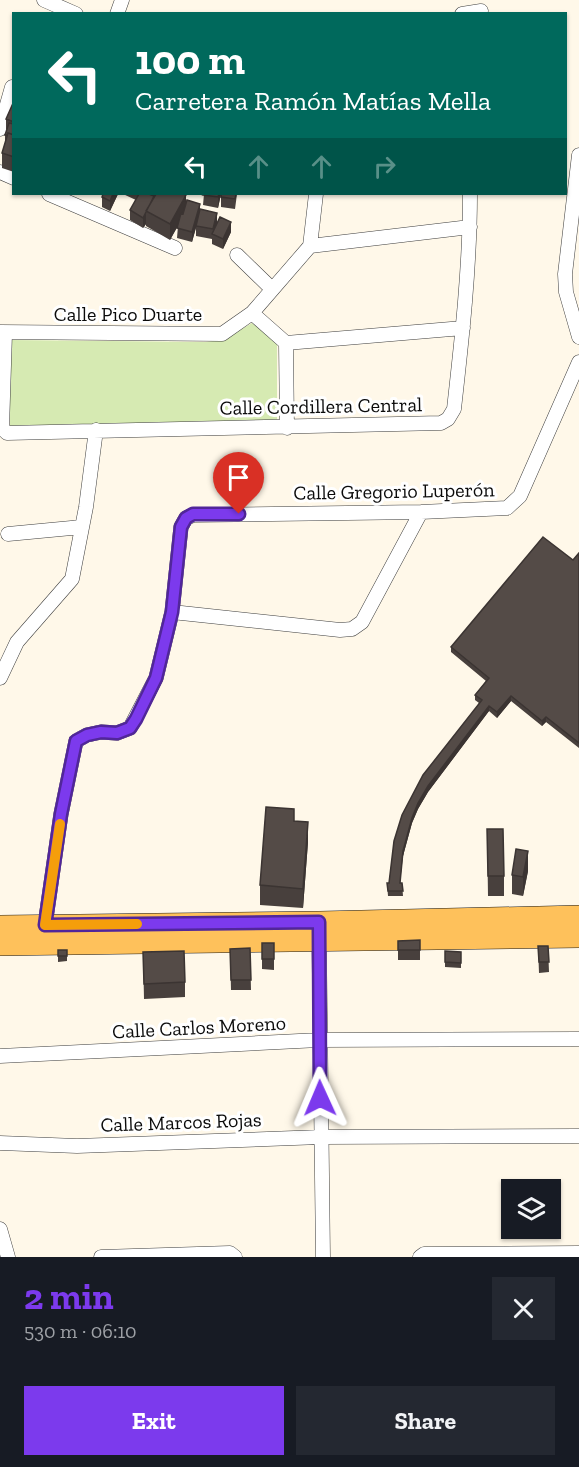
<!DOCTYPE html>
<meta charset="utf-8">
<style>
body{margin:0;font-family:"Zilla Slab",serif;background:#242831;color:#f1f3f6;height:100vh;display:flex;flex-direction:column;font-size:22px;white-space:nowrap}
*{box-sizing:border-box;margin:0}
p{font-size:20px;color:#9ea1a6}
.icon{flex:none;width:33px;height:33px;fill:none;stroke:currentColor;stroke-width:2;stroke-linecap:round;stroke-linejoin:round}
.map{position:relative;height:1257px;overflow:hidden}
.panel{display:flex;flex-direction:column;background:#171b24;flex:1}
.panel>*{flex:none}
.hud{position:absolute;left:12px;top:12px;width:555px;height:183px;border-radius:0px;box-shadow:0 2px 4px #0004;background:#00695c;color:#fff;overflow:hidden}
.fabs{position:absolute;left:501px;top:1179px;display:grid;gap:12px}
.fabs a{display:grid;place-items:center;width:60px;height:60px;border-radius:0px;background:#171b24;box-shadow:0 2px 4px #0004;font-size:30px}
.pin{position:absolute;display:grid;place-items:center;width:51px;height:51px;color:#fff;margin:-62px -26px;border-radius:50% 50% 50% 0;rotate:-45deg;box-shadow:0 0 6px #0007}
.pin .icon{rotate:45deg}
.me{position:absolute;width:66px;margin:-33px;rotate:359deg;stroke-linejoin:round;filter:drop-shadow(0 0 4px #0008)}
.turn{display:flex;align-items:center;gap:21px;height:126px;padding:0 24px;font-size:27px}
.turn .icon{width:78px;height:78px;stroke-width:2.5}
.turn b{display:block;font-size:42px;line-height:51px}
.lanes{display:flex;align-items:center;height:57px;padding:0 24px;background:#0003;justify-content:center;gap:30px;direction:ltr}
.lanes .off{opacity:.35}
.round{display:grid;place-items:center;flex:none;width:63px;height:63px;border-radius:0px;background:#242831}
.headline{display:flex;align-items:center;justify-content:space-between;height:102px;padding:0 24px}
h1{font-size:36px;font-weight:700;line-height:45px;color:#7c3aed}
.action{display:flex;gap:12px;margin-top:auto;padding:12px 24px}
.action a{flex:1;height:69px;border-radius:0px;background:#7c3aed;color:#fff;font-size:24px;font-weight:700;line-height:69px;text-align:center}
.action a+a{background:#242831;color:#f1f3f6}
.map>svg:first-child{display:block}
</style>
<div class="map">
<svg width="579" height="1257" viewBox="0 0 579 1257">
<rect width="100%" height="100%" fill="#fff8e9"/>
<path fill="#d6eab2" d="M 252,323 L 277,341 L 277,421 L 10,429 L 10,340 L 206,342 L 225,339 Z"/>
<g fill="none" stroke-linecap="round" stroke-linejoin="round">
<g stroke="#3e3e3e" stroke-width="15">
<path id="street" d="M 44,0 L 76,14
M 117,14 L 122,0
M 462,14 L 481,11
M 0,129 L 12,87
M 579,155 L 565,274 L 566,292 L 579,337
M 0,172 L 14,178
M 49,194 L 175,248
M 310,246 L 470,227
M 237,255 L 272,289
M 252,313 L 286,343 L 287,428
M 0,332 L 222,334 L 252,313 L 310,246 L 316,194
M 5,333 L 2,428 L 7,433 L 441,423 L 448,419 L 454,409 C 462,338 470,266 470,194
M 286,343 L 463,328
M 8,534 L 82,527
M 172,612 L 340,630 L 352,629 L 362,622 L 421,512
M 0,678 L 17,642 L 72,579 L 86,507 L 96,430
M 45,925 L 61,814 L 76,741 L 87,735 L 101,732 L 117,733 L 130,728 L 156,678 L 172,612 L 181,527 L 186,518 L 193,515 L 421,512 L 507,508 L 520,496 L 579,362
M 319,933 L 323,1257
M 0,1056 L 319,1040 L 579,1039
M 0,1143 L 77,1146 L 321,1137 L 579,1136
M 0,1229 L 8,1257
M 101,1257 L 230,1253 L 235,1257
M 420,1257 L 424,1254 L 579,1253"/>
</g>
<g stroke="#1c1c1c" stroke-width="22">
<path id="primary" d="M 0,926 L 319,922 L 579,916
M 0,945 L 579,937"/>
</g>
<use href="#street" stroke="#fff" stroke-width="14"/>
<use href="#primary" stroke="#fec15b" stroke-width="21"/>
</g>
<path fill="#48403d" d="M 14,101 L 14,172 L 2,168 L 2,153 L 5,143 L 5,135 L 7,130 L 6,129 L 6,119 Z
M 102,194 L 118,194 L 110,211 L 102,207 L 102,197 L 103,194 Z
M 123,194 L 149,194 L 154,196 L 186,202 L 231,232 L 223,249 L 212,244 L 212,239 L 196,236 L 196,227 L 192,242 L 177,238 L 178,226 L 170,240 L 146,226 L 146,224 L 143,228 L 130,220 L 130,210 L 136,200 Z
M 204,194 L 221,194 L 218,208 L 203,205 Z
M 237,194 L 235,209 L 221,207 L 221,197 Z
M 579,553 L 579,748 L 546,722 L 542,726 L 511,701 L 497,718 L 489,711 L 428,792 L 418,809 L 412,823 L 403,856 L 400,883 L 402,883 L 403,896 L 388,896 L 387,883 L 389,883 L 394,841 L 479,703 L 475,700 L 475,695 L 486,681 L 451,652 L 451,647 L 573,560 Z
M 294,821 L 308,842 L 303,908 L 260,905 L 260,885 Z
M 487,829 L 504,876 L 504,896 L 488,896 Z
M 528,871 L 523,896 L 512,894 L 512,875 Z
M 420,940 L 420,960 L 398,960 L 398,941 Z
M 262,943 L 274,943 L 274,970 L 262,969 Z
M 538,946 L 548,946 L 549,972 L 539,973 Z
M 250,948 L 251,990 L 231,990 L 230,949 Z
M 58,950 L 67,950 L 67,961 L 58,962 Z
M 445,951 L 461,952 L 461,968 L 445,967 Z
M 143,952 L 185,982 L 185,997 L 144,999 Z"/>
<path fill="#3b3432" d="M 113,194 L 118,194 L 110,211 L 110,201 Z
M 219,194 L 221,194 L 218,208 L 218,197 Z
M 186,195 L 186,210 L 170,240 L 170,224 Z
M 200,204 L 200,214 L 192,242 L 192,232 Z
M 146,213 L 146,224 L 143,228 L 143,218 Z
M 217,213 L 217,223 L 213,234 L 213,229 Z
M 231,222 L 231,232 L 223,249 L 223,239 Z
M 511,696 L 511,701 L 497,718 L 497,712 Z
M 489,706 L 489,711 L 428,792 L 418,809 L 412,823 L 403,856 L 403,851 L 412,818 L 418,803 L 428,786 Z
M 546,717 L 546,722 L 542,726 L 542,721 Z
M 308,822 L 308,842 L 303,908 L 303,889 Z
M 528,851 L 528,871 L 523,896 L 523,877 Z"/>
<path fill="#544b47" stroke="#3b3432" stroke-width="1.5" d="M 14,101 L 14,122 L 6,119 Z
M 9,123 L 14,124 L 14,135 L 8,133 L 7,135 L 5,135 Z
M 8,133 L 14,135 L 14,157 L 2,153 Z
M 103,194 L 113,194 L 110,201 L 102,197 Z
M 139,194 L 149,194 L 154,196 L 143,218 L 130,210 Z
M 156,194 L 183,194 L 186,195 L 170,224 L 146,211 Z
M 204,194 L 219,194 L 218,197 L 203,195 Z
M 221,194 L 236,194 L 235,199 L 221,197 Z
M 187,200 L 200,204 L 192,232 L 177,228 L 181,213 L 183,214 Z
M 200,209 L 217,213 L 213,229 L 196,226 Z
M 220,217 L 231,222 L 223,239 L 212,234 Z
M 543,537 L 573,560 L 579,553 L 579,743 L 546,717 L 542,721 L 511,696 L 497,712 L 489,706 L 428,786 L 418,803 L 412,818 L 403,851 L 400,883 L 402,883 L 403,891 L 388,891 L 387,883 L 389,883 L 394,841 L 402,815 L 423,775 L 482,700 L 475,695 L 489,678 L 451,647 Z
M 266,807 L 294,809 L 294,821 L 308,822 L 303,889 L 260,885 Z
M 487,829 L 503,829 L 504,876 L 488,876 Z
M 516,849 L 528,851 L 523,877 L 512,875 Z
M 420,940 L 420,950 L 398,950 L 398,941 Z
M 262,943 L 274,943 L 274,959 L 262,959 Z
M 538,946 L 548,946 L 549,962 L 539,962 Z
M 250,948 L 251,980 L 231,980 L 230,949 Z
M 58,950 L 67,950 L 67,956 L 58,956 Z
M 184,951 L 185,982 L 144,984 L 143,952 Z
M 445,951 L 461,952 L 461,963 L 445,962 Z"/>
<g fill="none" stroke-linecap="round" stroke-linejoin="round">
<g stroke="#51269a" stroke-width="15">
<path id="route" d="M 239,514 L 193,514 L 186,518 L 181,527 L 172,612 L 156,678 L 136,719 L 130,728 L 117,733 L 101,732 L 87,735 L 76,741 L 61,814 L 45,925 L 319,922 L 320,1098"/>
</g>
<use href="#route" stroke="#7c3aed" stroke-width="10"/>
<path stroke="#f59e0b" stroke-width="10" d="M 60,824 L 45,925 L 137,924"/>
</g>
<g text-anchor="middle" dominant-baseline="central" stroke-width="6" stroke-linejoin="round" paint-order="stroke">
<g font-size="20" fill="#0b0b0b" stroke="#fff">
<text x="128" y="314">Calle Pico Duarte</text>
<text transform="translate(321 406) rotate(-1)">Calle Cordillera Central</text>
<text transform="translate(394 491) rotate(-1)">Calle Gregorio Luperón</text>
<text transform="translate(199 1027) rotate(-3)">Calle Carlos Moreno</text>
<text transform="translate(181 1122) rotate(-2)">Calle Marcos Rojas</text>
</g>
</g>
</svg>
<div class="fabs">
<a><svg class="icon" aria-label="layers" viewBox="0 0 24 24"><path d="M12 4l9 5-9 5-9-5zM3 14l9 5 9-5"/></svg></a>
</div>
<div class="pin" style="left:239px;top:514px;background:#d93025"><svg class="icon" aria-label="arrive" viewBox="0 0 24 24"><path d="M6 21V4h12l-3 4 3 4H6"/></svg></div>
<svg class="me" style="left:320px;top:1098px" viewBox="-20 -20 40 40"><path d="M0-17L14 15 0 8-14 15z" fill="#7c3aed" stroke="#fff" stroke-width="4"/></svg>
<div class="hud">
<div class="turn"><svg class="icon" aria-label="left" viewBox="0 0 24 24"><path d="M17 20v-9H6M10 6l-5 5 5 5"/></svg><div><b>100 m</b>Carretera Ramón Matías Mella</div></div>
<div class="lanes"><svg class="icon" aria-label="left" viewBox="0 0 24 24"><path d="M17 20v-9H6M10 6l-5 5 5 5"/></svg><svg class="icon off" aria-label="ahead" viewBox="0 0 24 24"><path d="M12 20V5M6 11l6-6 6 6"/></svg><svg class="icon off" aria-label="ahead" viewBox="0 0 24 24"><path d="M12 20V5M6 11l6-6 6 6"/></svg><svg class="icon off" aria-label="right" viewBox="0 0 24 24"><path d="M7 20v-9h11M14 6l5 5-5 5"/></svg></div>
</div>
</div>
<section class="panel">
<div class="headline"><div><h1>2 min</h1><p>530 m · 06:10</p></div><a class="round"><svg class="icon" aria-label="close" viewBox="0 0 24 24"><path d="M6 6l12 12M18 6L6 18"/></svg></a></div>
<div class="action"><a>Exit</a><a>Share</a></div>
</section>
